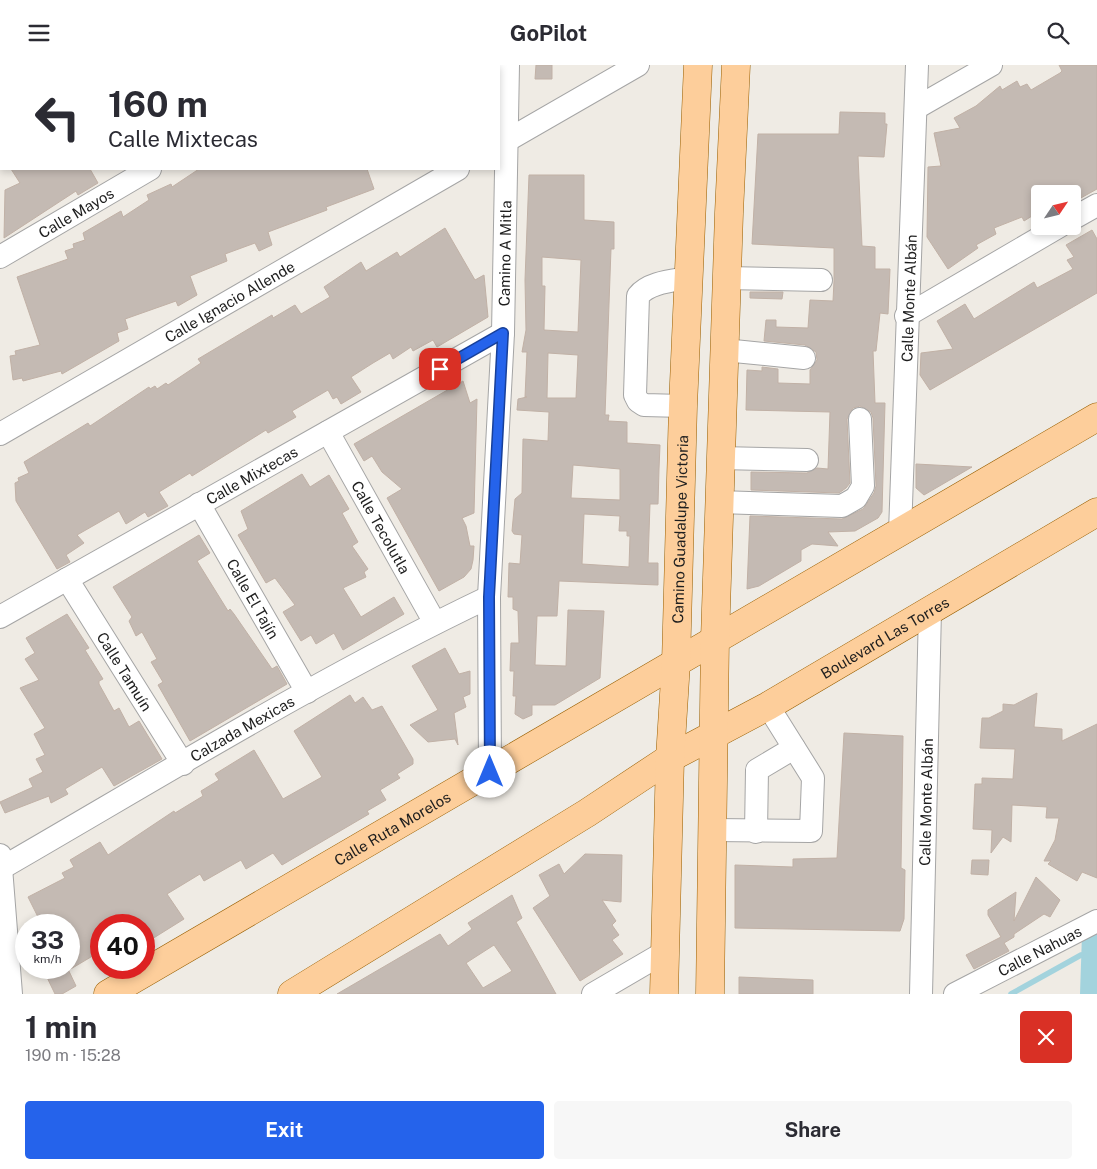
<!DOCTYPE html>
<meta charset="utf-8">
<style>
body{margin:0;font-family:"Public Sans",sans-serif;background:#f7f7f7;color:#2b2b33;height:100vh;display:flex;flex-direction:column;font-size:19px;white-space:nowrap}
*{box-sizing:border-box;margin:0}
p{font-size:16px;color:#7c7c81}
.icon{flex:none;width:28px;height:28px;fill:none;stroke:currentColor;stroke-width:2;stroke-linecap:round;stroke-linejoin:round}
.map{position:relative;height:929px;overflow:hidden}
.sheet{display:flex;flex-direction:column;background:#fff;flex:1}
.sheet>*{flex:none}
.banner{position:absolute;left:0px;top:0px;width:500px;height:105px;box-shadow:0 2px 8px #0003;background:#fff;color:#2b2b33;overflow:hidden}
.needle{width:32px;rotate:55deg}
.fabs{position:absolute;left:1031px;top:120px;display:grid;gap:10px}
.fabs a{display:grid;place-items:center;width:50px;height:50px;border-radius:5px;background:#fff;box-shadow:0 2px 8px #0003;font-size:25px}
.speed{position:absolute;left:15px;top:849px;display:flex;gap:10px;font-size:25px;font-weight:700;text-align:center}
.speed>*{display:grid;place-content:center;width:65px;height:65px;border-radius:50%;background:#fff;box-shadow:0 2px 8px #0003;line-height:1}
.speed small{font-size:12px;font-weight:400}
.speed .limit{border:8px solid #d22;background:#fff;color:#111}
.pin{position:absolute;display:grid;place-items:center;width:42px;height:42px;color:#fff;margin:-21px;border-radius:10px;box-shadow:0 2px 8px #0006}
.me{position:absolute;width:55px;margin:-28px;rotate:0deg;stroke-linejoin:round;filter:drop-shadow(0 0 4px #0008)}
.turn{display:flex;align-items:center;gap:18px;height:105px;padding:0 25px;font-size:22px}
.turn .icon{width:65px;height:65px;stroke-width:2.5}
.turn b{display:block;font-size:35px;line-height:42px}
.round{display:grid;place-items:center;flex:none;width:52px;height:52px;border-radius:5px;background:#f7f7f7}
.summary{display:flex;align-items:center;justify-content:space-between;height:85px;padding:0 25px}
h1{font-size:30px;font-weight:700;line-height:38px}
.button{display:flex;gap:10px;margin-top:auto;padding:10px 25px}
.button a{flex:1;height:58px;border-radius:5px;background:#2563eb;color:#fff;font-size:20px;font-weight:700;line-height:58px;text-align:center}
.button a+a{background:#f7f7f7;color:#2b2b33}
header{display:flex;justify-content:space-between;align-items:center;height:65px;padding:0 25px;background:#fff;font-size:22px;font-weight:700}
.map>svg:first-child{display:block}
</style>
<header><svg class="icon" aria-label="menu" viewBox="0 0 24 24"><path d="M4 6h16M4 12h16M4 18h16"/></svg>GoPilot<svg class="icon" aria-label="search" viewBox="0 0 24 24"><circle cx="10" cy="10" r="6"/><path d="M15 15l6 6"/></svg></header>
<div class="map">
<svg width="1097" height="929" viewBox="0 0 1097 929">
<rect width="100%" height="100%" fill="#efebe4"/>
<path fill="#a3d3dd" d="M 1097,863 L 1097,929 L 1080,929 L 1082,869 Z"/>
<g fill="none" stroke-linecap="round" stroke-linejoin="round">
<path stroke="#a3d3dd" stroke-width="5.5" d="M 1011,929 L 1081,890"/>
</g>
<path fill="#c4bab3" stroke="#c1b1a6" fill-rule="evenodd" d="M 536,0 L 552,0 L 552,14 L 535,14 Z
M 1059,0 L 1097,0 L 1097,124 L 1079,134 L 1076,129 L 1040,129 L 1040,146 L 1024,156 L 1022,152 L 994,163 L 996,169 L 976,180 L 978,183 L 948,204 L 927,172 L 928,102 L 941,101 L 934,68 L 960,63 L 954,53 L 976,41 L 1000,21 L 1002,25 L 1017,16 L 1020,22 L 1027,19 L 1031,25 L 1060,8 L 1062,6 Z
M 840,47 L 885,48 L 885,59 L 887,59 L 884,92 L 858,91 L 862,181 L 875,182 L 875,204 L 890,204 L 888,249 L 880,248 L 876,286 L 873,286 L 875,338 L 885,338 L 882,447 L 878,453 L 855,466 L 828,467 L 838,481 L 812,479 L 801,485 L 801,496 L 759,521 L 747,524 L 750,451 L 842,454 L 863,444 L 874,428 L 876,421 L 873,353 L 871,347 L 860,341 L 853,343 L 847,354 L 850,418 L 846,423 L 839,428 L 751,425 L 751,407 L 807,408 L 817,403 L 828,404 L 830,347 L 746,345 L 747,305 L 762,306 L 762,302 L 778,304 L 778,318 L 810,319 L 810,305 L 817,295 L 816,287 L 805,280 L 764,276 L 766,255 L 776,255 L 776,262 L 808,263 L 810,235 L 833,236 L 834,216 L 834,183 L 752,179 L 758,69 L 839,69 Z
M 11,104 L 90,104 L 98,118 L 78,130 L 76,126 L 4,173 L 5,125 L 20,118 Z
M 199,104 L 367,104 L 374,124 L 326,142 L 327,145 L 268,167 L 272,180 L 259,186 L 255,178 L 225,189 L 227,196 L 190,211 L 197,230 L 178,241 L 176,236 L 125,254 L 128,264 L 117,268 L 119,276 L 62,309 L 61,306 L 23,316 L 22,313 L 13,315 L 10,291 L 16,290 L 15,286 L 40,280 L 17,212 L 68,194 L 65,186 L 74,183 L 73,179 L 85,175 L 83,168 L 121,146 L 123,152 L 149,135 L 147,130 L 171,119 L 172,122 Z
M 529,110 L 584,110 L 584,155 L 614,157 L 614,184 L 611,184 L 605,350 L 609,350 L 608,356 L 627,357 L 627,378 L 660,380 L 659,404 L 658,439 L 650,439 L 648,498 L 658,498 L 658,520 L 559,516 L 557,551 L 537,551 L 535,600 L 566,601 L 568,545 L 604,546 L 600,613 L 555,640 L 532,640 L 532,650 L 523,654 L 515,649 L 516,631 L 513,631 L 514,606 L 510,606 L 511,578 L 519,578 L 518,546 L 513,544 L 513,532 L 508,532 L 509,498 L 520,499 L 522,470 L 514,469 L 512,466 L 515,434 L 522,428 L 523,374 L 548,376 L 549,347 L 517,345 L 518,334 L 527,332 L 525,332 L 527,287 L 522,287 L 526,265 L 525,215 ZM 542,192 L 581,195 L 578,267 L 544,265 L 545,221 L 542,221 ZM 548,288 L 578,290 L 576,333 L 547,333 ZM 573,400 L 620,404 L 620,435 L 571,433 ZM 584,449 L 620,451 L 619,466 L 627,466 L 627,471 L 630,471 L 629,502 L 582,499 Z
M 445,163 L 475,215 L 484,210 L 488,252 L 437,282 L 433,275 L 413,286 L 411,282 L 393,294 L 390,288 L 373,298 L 351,312 L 361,327 L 341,339 L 337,332 L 333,334 L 328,325 L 292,346 L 296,352 L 268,368 L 266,365 L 192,411 L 190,408 L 159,427 L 168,441 L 148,452 L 145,447 L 126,459 L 119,446 L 77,470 L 84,478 L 66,490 L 70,497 L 57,504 L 16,436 L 15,418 L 19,416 L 18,413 L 29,408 L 24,397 L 88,358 L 90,361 L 149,322 L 150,324 L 155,321 L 157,324 L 166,318 L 168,320 L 201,298 L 198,294 L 272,250 L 273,253 L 295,240 L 301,249 L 330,232 L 324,222 L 361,197 L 366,206 L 397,187 L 400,192 Z
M 1092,165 L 1097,174 L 1097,228 L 930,325 L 920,310 L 921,288 L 953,284 L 937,256 L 965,239 L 974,254 L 1034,217 L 1037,223 L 1073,204 L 1067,195 L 1074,192 L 1066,180 Z
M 750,227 L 783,227 L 782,234 L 750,233 Z
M 463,316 L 470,338 L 477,334 L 474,448 L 462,453 L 466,461 L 470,481 L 474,481 L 473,495 L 471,504 L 464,512 L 439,526 L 387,433 L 402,424 L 382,407 L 372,391 L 364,396 L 354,379 Z
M 916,399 L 972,402 L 924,430 L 916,423 Z
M 302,409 L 310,422 L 329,410 L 349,444 L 342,448 L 358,477 L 352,481 L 368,504 L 364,507 L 366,512 L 343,523 L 361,552 L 394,532 L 404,549 L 343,585 L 334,568 L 316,579 L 311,570 L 301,576 L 283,547 L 295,540 L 275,513 L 266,518 L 238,470 L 248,464 L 241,446 Z
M 199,470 L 210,488 L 197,496 L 228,546 L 230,544 L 234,549 L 272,604 L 277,601 L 287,619 L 190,676 L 158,620 L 163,617 L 151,597 L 157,594 L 142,567 L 136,571 L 129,556 L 132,552 L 113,522 Z
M 67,549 L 89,583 L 85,585 L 103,614 L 99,616 L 99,619 L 114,646 L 119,643 L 129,662 L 139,656 L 162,694 L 114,721 L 102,702 L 65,724 L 68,729 L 51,738 L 49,731 L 5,748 L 0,737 L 33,722 L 29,714 L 43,707 L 36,694 L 45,690 L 34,669 L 45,663 L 20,623 L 39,615 L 25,594 L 35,588 L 26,573 Z
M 445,583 L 459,609 L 470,606 L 470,629 L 463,632 L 466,642 L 454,648 L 458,680 L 455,674 L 428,677 L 410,660 L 438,645 L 412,601 Z
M 1037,628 L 1034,662 L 1062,664 L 1062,676 L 1097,659 L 1097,813 L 1082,807 L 1077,816 L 1048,799 L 1051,796 L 1044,796 L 1055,775 L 1059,753 L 1046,753 L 1047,742 L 1012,740 L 1011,777 L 1003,772 L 991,788 L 992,765 L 973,764 L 975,719 L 982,719 L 982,713 L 1013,714 L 1015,684 L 980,683 L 982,653 L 989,653 L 1003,646 L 1003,639 L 1014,640 Z
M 350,630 L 355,638 L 363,632 L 372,645 L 382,641 L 413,694 L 413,699 L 397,709 L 400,713 L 380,725 L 386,735 L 367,746 L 369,749 L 282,800 L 273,788 L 246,804 L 241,795 L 204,816 L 200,809 L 167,829 L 184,854 L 144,879 L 144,860 L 101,860 L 101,886 L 69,905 L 69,860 L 42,860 L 28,832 L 65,813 L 62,808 L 74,802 L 70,795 L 100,777 L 108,790 L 174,746 L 175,748 L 203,731 L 201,726 L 219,715 L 215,709 L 254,685 L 283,734 L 322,712 L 294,666 Z
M 844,668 L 903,671 L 901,803 L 905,805 L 904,854 L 900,866 L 735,863 L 735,800 L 793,802 L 793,794 L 837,793 Z
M 585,789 L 622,790 L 621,837 L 602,835 L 616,856 L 612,860 L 619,870 L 612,875 L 623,889 L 580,916 L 533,843 L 550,831 L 539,810 L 559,799 L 564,809 Z
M 972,795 L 989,795 L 988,810 L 971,809 Z
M 1036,812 L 1060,835 L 1050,852 L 1044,849 L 1014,869 L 1014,872 L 1004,878 L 1009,886 L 974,904 L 966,890 L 1001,872 L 988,850 L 988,845 L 1016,827 L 1014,856 Z
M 512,830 L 522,853 L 516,857 L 556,929 L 337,929 L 440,869 L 448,881 L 472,864 L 468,858 ZM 494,880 L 512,906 L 483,923 L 466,898 Z
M 42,902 L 67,902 L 76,921 L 62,929 L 55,929 Z
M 739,912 L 813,915 L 813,929 L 739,929 Z"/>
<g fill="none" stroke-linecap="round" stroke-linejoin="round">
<g stroke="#a5a5a5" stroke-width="24">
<g id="minor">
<path d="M 34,1 L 36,0"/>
<path d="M 325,1 L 327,0"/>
<path d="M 0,21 L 1,20"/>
<path d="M 916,43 L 991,0"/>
<path d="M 499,80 L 638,0"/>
<path d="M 1072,154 L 1097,140"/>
<path id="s1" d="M 0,192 L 150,104"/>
<path d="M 726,213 L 821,215"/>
<path d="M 906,251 L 1060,161"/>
<path d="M 724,285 L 804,293"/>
<path d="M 683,341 L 644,340 L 638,336 L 635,330 L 638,231 C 649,217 673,216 689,213"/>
<path id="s2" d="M 328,367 L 435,558"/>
<path id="s3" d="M 0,369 L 458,104"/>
<path d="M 720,393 L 807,395"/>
<path d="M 719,437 L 842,441 L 856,433 L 863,421 L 860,354"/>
<path id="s4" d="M 199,439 L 307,627"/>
<path id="s5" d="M 900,467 L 917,0"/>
<path id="s6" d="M 67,514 L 183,699"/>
<path id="s7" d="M 0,552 L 503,268"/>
<path id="s8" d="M 490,707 L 489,532 L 503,268 L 508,0"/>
<path d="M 713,765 L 811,766 L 813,713 L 768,641"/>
<path d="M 756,767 L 757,705 L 794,683"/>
<path d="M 0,790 L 11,929"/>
<path id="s9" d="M 0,804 C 161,711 321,612 489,532"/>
<path d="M 593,929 L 665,887"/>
<path id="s10" d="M 921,929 L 930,545"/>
<path id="s11" d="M 955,929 L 1097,856"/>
</g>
</g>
<g stroke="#985f00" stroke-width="29">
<g id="major">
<path id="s12" d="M 108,929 L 1097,352"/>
<path id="s13" d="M 292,929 L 587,748 L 670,693 L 768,641 L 1097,447"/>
<path id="s14" d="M 664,929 L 670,693 L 676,598 L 683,341 L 698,0"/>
<path d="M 710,929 L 715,574 L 729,148 L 736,0"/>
</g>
</g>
<use href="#minor" stroke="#fff" stroke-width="22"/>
<use href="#major" stroke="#fdce9b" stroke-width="28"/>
</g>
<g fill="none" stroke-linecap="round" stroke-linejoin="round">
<g stroke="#184099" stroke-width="12">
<path id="route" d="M 440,304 L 503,268 L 489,532 L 490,707"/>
</g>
<use href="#route" stroke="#2563eb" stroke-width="9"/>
</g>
<g text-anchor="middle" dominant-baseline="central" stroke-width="5" stroke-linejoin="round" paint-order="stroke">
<g font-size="15" fill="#1e1e1e" stroke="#fff">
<text stroke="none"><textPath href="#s1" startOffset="88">Calle Mayos</textPath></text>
<text stroke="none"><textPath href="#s8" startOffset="519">Camino A Mitla</textPath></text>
<text stroke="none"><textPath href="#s5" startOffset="234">Calle Monte Albán</textPath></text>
<text stroke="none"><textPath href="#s3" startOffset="265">Calle Ignacio Allende</textPath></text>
<text stroke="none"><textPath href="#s7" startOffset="289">Calle Mixtecas</textPath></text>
<text stroke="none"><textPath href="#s2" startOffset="109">Calle Tecolutla</textPath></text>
<text stroke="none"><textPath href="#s14" startOffset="465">Camino Guadalupe Victoria</textPath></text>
<text stroke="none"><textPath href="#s4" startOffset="109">Calle El Tajín</textPath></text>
<text stroke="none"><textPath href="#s13" startOffset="692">Boulevard Las Torres</textPath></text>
<text stroke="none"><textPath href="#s6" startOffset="109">Calle Tamuín</textPath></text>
<text stroke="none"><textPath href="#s9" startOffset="280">Calzada Mexicas</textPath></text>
<text stroke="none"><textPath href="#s10" startOffset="192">Calle Monte Albán</textPath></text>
<text stroke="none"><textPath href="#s12" startOffset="329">Calle Ruta Morelos</textPath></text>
<text stroke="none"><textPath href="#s11" startOffset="95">Calle Nahuas</textPath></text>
</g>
</g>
</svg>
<div class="fabs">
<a><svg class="needle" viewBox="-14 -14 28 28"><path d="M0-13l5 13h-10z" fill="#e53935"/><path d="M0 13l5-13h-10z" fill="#7c7c81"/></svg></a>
</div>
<div class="speed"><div>33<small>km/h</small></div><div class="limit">40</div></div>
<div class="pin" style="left:440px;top:304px;background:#d93025"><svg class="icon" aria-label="arrive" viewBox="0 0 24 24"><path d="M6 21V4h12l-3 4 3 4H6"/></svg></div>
<svg class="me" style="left:490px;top:707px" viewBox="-20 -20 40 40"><circle r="19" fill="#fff"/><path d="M0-13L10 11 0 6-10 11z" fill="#2563eb"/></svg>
<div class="banner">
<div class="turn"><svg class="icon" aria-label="left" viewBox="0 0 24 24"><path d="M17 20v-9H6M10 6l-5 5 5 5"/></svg><div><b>160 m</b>Calle Mixtecas</div></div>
</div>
</div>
<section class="sheet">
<div class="summary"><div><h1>1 min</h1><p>190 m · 15:28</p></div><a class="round" style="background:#d93025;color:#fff"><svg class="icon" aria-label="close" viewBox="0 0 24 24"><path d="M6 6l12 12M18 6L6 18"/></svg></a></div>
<div class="button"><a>Exit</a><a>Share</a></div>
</section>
